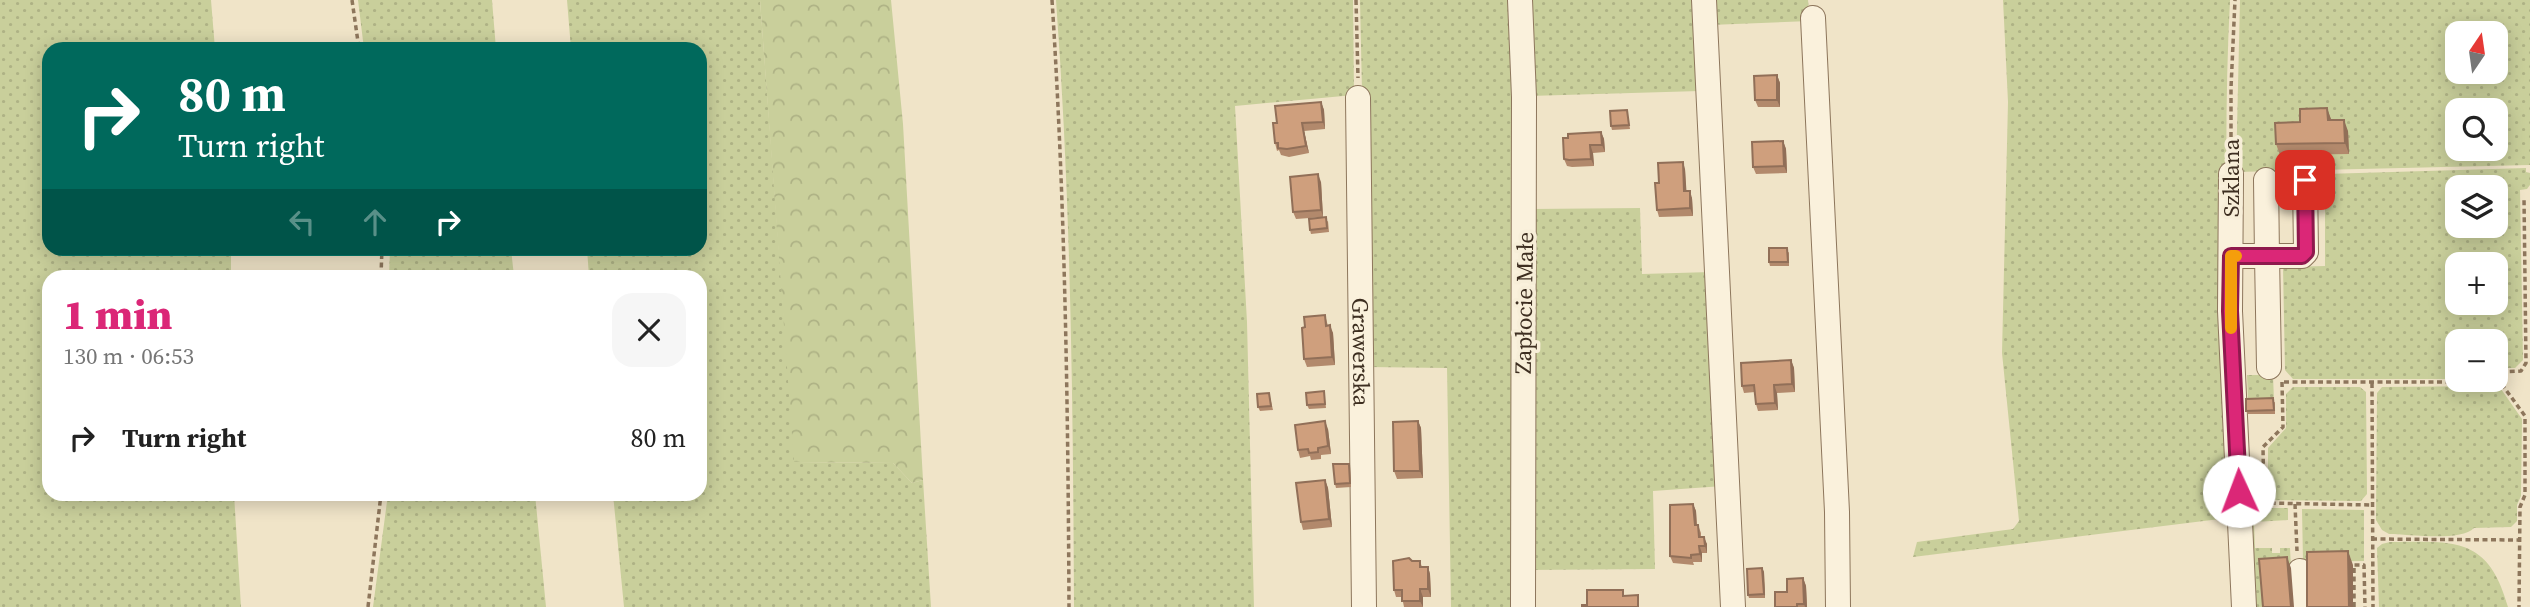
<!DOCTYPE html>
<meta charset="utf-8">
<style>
body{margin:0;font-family:"Source Serif 4",serif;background:#f6f6f6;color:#222;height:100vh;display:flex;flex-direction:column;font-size:26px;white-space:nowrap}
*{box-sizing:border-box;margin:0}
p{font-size:23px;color:#767676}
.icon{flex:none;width:38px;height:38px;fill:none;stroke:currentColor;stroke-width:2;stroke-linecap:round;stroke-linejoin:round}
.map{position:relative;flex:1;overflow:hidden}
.sheet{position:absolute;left:42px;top:270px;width:665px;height:231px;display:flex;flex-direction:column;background:#fff;border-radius:21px;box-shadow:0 4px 18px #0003}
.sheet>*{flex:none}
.banner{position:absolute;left:42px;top:42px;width:665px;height:214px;border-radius:21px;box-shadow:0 4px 18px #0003;background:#00695c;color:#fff;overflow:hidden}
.needle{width:46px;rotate:13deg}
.fabs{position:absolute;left:2445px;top:21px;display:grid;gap:14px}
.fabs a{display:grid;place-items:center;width:63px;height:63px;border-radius:14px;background:#fff;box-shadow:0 4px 18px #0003;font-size:35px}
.pin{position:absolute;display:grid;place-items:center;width:60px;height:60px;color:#fff;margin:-30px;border-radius:14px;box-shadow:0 4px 10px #0006}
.me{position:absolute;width:77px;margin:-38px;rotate:358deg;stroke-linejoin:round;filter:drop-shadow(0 0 5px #0008)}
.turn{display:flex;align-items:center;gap:24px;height:147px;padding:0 21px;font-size:32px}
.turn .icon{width:91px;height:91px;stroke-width:2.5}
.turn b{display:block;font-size:49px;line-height:60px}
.lanes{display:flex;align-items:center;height:66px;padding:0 21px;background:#0003;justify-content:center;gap:35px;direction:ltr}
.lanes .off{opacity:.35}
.round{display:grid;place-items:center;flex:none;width:74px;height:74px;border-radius:21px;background:#f6f6f6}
.summary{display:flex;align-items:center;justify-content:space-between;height:119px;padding:0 21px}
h1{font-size:42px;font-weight:800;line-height:52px;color:#db2777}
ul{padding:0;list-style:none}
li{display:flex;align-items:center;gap:21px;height:98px;padding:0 21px}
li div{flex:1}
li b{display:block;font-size:26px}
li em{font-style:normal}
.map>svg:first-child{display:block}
</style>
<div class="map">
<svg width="2530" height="607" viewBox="0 0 2530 607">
<defs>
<pattern id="green-dots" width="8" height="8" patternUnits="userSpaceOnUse" patternTransform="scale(1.75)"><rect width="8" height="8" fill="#c9cf9b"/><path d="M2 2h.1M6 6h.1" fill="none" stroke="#aeb285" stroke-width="1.8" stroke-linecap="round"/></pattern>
<pattern id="forest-crowns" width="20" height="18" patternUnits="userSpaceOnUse" patternTransform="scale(1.75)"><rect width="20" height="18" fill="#c9cf9b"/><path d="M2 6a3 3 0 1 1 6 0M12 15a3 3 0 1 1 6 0" fill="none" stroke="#aeb285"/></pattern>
</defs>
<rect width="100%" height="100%" fill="#f0e4c8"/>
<path fill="url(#green-dots)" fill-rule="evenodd" d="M 0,0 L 211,0 L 215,49 L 49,49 L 49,248 L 231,249 L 231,276 L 49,276 L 49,494 L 234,494 L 241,607 L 0,607 Z
M 358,0 L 492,0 L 496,49 L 364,49 Z
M 567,0 L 760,0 L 795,462 L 893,463 L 912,483 L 923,480 L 931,607 L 624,607 L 613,494 L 700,494 L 700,276 L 589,276 L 587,249 L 700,248 L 700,49 L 571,49 Z
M 1056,0 L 1353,0 L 1354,95 L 1235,106 L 1247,322 L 1254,607 L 1074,607 C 1073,405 1071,202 1056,0 Z
M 1360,0 L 1515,0 L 1518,607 L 1451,607 L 1447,368 L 1368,367 Z
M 1523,0 L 1699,0 L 1700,91 L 1529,96 Z
M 1709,0 L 1808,0 L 1810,21 L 1710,25 Z
M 2003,0 L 2230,0 C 2221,172 2231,345 2236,517 L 1913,557 L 1917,542 L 2013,529 L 2019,521 L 2002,353 L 2008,102 Z
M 2240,0 L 2530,0 L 2530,165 L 2236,172 ZM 2457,33 L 2496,33 L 2496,72 L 2457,72 ZM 2457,110 L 2496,110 L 2496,149 L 2457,149 Z
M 2526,168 L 2526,172 L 2530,173 L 2530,185 L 2527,189 L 2520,190 L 2523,360 L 2515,368 L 2496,368 L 2496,341 L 2457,341 L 2457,379 L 2293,379 L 2285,370 L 2283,267 L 2325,266 L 2325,174 ZM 2457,187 L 2496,187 L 2496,226 L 2457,226 ZM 2457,264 L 2496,264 L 2496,303 L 2457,303 Z
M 1640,208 L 1642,274 L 1711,272 L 1723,486 L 1653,491 L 1655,569 L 1526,570 L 1531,209 Z
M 390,249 L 511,249 L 514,276 L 389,276 Z
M 2247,375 L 2273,375 L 2274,401 L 2248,402 Z
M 2495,386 L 2501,389 L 2522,419 L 2521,496 L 2517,505 L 2517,521 L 2511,527 L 2474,528 C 2461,542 2408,534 2389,534 L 2382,530 L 2376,520 L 2377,393 L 2382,387 Z
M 2293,387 L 2360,387 L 2366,392 L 2367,494 L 2361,501 L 2269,500 L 2268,497 L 2268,448 L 2286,428 L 2286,394 Z
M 388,494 L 535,494 L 546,607 L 373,607 Z
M 2248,508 L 2288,508 L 2288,520 L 2254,522 L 2255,548 L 2272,548 L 2272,553 L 2280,553 L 2280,548 L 2290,548 L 2291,567 L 2265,607 L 2255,607 Z
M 2302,509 L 2364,510 L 2364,561 L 2303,562 Z
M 2390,542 C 2453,542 2488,535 2508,607 L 2379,607 L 2377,548 L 2382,544 Z"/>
<path fill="url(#forest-crowns)" d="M 760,0 L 891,0 L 903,124 L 923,480 L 912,483 L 893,463 L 794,462 Z"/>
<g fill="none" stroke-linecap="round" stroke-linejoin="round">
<g stroke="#8d765c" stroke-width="26">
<g id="minor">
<path d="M 1520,0 L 1524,97 L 1523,607"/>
<path d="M 1704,0 L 1733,607"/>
<path d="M 1813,18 L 1837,512 L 1838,607"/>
<path id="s1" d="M 1358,98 L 1364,607"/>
<path d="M 2231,174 L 2230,311 L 2244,607"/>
<path d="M 2266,180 L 2267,256 L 2302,256 L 2306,252 L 2305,180"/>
<path d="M 2231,256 L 2267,256 L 2269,367"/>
<path d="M 2300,571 L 2302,607"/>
</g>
</g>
<path stroke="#8d765c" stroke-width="3.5" stroke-dasharray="5 3.5" stroke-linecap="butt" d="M 352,0 L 359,49
M 1052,0 C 1065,202 1068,404 1069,607
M 1356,0 L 1358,78
M 2231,154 L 2231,88 L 2235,0
M 381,276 L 382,248
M 2498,379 L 2500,372 L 2521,371 L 2526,363 L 2524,197
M 2496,380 L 2498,379 L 2525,416 L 2525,495 L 2520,507 L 2519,607
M 2282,382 L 2283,427 L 2263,447 L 2264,503 L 2372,505
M 2284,382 L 2490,382 L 2495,380
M 2372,383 L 2373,607
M 2295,504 L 2297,551
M 2372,539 L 2520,540
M 368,607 L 381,494
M 2354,607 L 2354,565 L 2364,565 L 2365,607"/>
<use href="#minor" stroke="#faf1dc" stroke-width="24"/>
</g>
<path fill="#b2896c" d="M 1777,75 L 1780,83 L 1780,107 L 1758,107 L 1755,100 Z
M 1321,102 L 1324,110 L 1325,129 L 1304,131 L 1309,153 L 1289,157 L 1281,155 L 1279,150 L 1277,151 L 1275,143 L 1277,123 Z
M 2327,108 L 2331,120 L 2348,131 L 2349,154 L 2280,155 L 2276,144 L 2300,122 Z
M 1627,110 L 1630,129 L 1612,130 L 1611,126 Z
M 1601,132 L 1604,139 L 1605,152 L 1593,153 L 1594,166 L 1572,167 L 1567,166 L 1564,159 Z
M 1783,141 L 1786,149 L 1787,173 L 1756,174 L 1753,167 Z
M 1685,169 L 1686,191 L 1692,198 L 1693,216 L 1659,217 L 1657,210 L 1659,183 Z
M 1321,182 L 1323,217 L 1296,219 L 1293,212 Z
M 1328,221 L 1329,232 L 1311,234 L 1310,230 Z
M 1789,252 L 1789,266 L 1770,266 L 1769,262 Z
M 1325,315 L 1328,326 L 1333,333 L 1335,365 L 1307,367 L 1304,359 Z
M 1791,360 L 1794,368 L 1795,392 L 1777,393 L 1778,410 L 1758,411 L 1756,404 L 1755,392 L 1744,393 L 1742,386 Z
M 1324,391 L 1326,408 L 1309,409 L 1307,405 Z
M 1269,393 L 1273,410 L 1260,411 L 1258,407 Z
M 2275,402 L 2275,414 L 2248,414 L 2246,411 Z
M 1418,421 L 1421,428 L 1423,478 L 1397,479 L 1394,471 Z
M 1328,429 L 1331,454 L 1321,455 L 1321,459 L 1311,460 L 1310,456 L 1300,458 L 1298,450 Z
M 1349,464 L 1350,467 L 1351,487 L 1336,488 L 1335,484 Z
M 1325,480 L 1328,488 L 1332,527 L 1303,530 L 1301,522 Z
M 1693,504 L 1696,511 L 1697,525 L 1698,525 L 1701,533 L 1701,537 L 1707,544 L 1707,553 L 1702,553 L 1702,562 L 1693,562 L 1694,565 L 1673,563 L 1670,556 Z
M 1412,561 L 1420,561 L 1422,567 L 1428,567 L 1430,574 L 1431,597 L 1423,597 L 1423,607 L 1404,607 L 1402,597 L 1396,597 L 1394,590 Z
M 1762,568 L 1764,572 L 1765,598 L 1749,598 L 1748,595 Z
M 1803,578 L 1806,586 L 1807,607 L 1775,607 L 1787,592 Z"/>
<path fill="#916f58" d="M 1777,75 L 1780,83 L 1780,107 L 1777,100 Z
M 1321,102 L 1324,110 L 1325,129 L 1323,122 Z
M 2327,108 L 2331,119 L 2332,131 L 2328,120 Z
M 2344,120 L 2348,131 L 2349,154 L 2345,143 Z
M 1302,123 L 1304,131 L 1309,153 L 1306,146 Z
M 1601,132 L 1604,139 L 1605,152 L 1602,145 Z
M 1783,141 L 1786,149 L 1787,173 L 1784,166 Z
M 1590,145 L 1593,153 L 1594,166 L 1591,159 Z
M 1683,162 L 1685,169 L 1687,199 L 1684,191 Z
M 1318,174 L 1321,182 L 1323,217 L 1321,210 Z
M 1690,191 L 1692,198 L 1693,216 L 1690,208 Z
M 1330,325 L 1333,333 L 1335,365 L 1332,357 Z
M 1791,360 L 1794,368 L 1795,392 L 1792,384 Z
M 1774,385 L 1777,393 L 1778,410 L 1775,403 Z
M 1325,421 L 1328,429 L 1331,454 L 1328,446 Z
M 1418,421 L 1421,428 L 1423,478 L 1420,471 Z
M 1325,480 L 1328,488 L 1332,527 L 1329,519 Z
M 1693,504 L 1696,511 L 1697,533 L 1695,525 Z
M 1704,537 L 1707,544 L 1707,553 L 1705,546 Z
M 1699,546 L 1702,553 L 1702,562 L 1700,554 Z
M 2348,551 L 2353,565 L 2353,607 L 2349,607 Z
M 2287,557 L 2291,568 L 2294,607 L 2291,607 Z
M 1428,567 L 1430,574 L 1431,597 L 1428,589 Z
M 1762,568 L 1764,572 L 1765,598 L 1764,594 Z
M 1803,578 L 1806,586 L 1807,607 L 1805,607 L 1804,604 Z
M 1420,589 L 1423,597 L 1423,607 L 1420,601 Z"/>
<path fill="#cf9f7d" stroke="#916f58" stroke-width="2" d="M 1777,75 L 1777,100 L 1755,100 L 1754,76 Z
M 1321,102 L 1323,122 L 1302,123 L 1306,146 L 1287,149 L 1278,148 L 1278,143 L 1275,143 L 1273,123 L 1277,123 L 1275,106 Z
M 2327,108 L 2328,120 L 2344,120 L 2345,143 L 2276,144 L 2275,123 L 2300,122 L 2300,109 Z
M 1627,110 L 1629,125 L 1611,126 L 1610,111 Z
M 1601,132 L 1602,145 L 1590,145 L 1591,159 L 1569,160 L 1564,159 L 1563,138 L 1568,138 L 1568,134 Z
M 1783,141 L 1784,166 L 1753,167 L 1752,142 Z
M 1683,162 L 1684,191 L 1690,191 L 1690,208 L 1657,210 L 1655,183 L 1659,183 L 1658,163 Z
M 1318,174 L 1321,210 L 1293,212 L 1290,177 Z
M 1326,217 L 1327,228 L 1310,230 L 1309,219 Z
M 1769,248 L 1787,248 L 1788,262 L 1769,262 Z
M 1325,315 L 1326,326 L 1330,325 L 1332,357 L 1304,359 L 1302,328 L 1305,327 L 1304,317 Z
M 1791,360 L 1792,384 L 1774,385 L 1775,403 L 1756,404 L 1754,385 L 1742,386 L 1741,363 Z
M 1324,391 L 1325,404 L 1307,405 L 1306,393 Z
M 1269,393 L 1271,406 L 1258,407 L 1257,394 Z
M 2273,398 L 2274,410 L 2246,411 L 2246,399 Z
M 1325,421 L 1328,446 L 1318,448 L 1318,452 L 1309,453 L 1308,449 L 1298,450 L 1295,425 Z
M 1418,421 L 1420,471 L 1394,471 L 1393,422 Z
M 1333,464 L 1349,464 L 1350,483 L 1335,484 Z
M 1325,480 L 1329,519 L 1301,522 L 1296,483 Z
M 1693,504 L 1695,525 L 1698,525 L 1699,537 L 1704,537 L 1705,546 L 1699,546 L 1700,554 L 1691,555 L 1691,558 L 1670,556 L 1670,505 Z
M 2348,551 L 2349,607 L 2307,607 L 2307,552 Z
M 2287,557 L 2291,607 L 2263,607 L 2259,559 Z
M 1409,558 L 1412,561 L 1420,561 L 1420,567 L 1428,567 L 1428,589 L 1420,589 L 1420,601 L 1402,601 L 1402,590 L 1394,590 L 1393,561 Z
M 1762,568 L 1764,594 L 1748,595 L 1747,569 Z
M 1803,578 L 1804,604 L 1797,604 L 1797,607 L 1775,607 L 1775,592 L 1787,592 L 1787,579 Z
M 1587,590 L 1623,590 L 1623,596 L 1638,595 L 1638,607 L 1582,607 L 1582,605 L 1587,605 Z"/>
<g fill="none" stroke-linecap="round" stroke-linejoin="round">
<g stroke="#8e194d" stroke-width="18">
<path id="route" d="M 2239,491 L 2230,311 L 2231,256 L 2302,256 L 2306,252 L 2305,180"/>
</g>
<use href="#route" stroke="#db2777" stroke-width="12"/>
<path stroke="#f59e0b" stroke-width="12" d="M 2231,328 L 2231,256 L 2236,256"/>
</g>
<g text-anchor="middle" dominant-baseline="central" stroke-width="7" stroke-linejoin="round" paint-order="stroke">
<g font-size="23" fill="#3d2e20" stroke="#f7eed8">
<text transform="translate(2231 178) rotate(-90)">Szklana</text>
<text transform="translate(1524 303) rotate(-89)">Zapłocie Małe</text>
<text stroke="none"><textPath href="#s1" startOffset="254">Grawerska</textPath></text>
</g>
</g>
</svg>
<div class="fabs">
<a><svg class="needle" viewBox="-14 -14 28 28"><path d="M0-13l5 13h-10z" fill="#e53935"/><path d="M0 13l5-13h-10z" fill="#767676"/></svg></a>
<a><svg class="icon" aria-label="search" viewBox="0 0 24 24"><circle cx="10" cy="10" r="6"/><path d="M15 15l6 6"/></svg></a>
<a><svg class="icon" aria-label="layers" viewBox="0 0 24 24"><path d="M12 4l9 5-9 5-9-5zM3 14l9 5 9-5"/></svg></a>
<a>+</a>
<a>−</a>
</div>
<div class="pin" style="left:2305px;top:180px;background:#d93025"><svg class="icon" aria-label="arrive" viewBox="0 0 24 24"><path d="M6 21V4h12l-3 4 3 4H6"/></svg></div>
<svg class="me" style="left:2239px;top:491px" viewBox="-20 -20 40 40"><circle r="19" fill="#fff"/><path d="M0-13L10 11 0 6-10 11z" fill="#db2777"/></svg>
<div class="banner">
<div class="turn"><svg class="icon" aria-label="right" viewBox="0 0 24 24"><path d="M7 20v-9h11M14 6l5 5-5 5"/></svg><div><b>80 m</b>Turn right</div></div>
<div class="lanes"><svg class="icon off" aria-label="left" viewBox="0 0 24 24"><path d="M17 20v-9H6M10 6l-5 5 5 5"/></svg><svg class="icon off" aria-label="ahead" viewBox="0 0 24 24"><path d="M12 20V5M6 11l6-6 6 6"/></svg><svg class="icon" aria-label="right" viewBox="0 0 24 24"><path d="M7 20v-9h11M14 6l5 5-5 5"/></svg></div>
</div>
<section class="sheet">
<div class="summary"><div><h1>1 min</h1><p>130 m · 06:53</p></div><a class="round"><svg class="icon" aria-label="close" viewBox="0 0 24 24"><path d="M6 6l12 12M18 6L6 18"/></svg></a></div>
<ul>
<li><svg class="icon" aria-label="right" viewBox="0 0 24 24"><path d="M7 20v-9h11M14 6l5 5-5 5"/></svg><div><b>Turn right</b></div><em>80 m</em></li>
</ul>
</section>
</div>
